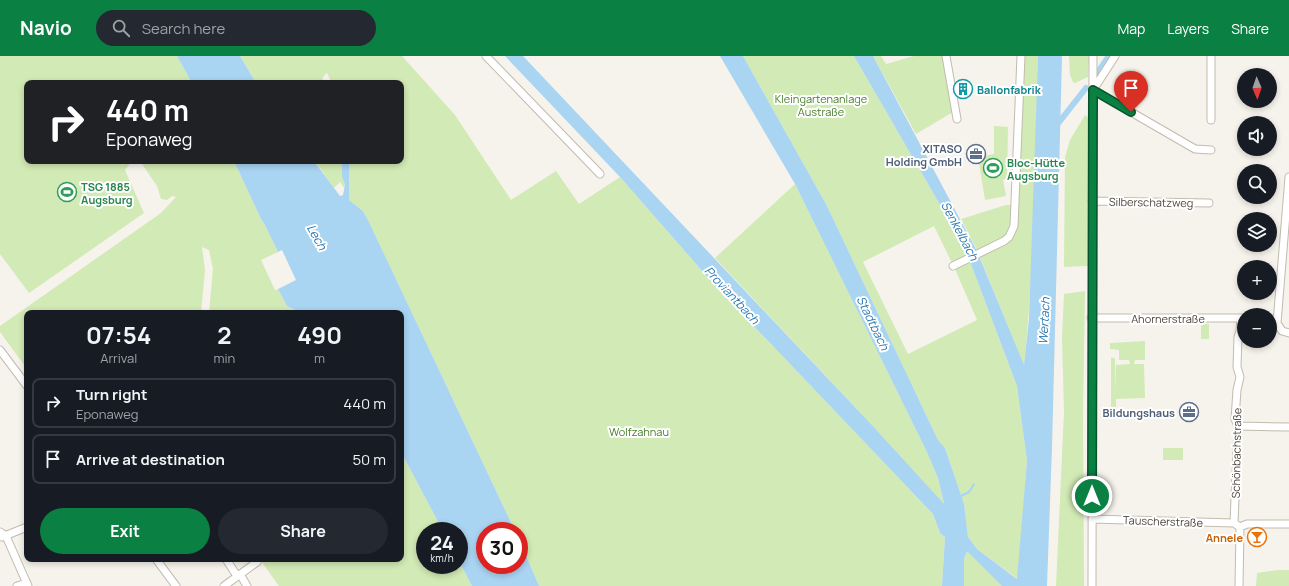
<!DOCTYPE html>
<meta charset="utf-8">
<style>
body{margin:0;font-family:Manrope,sans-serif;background:#242831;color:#f1f3f6;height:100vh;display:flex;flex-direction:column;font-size:15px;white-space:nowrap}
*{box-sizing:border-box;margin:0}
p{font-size:13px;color:#9ea1a6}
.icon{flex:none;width:22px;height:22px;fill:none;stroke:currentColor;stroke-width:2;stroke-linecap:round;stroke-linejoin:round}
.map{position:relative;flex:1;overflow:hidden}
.sheet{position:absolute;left:24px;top:254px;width:380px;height:252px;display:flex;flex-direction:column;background:#171b24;border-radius:8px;box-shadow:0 2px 6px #0003}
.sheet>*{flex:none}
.banner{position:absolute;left:24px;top:24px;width:380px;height:84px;border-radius:8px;box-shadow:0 2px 6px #0003;background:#202124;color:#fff;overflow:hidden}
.needle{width:26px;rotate:178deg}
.fabs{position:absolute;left:1237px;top:12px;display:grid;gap:8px}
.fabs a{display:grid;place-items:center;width:40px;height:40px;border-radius:50%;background:#171b24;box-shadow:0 2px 6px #0003;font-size:20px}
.speed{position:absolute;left:416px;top:466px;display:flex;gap:8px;font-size:20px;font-weight:700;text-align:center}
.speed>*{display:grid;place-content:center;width:52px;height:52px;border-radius:50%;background:#171b24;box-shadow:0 2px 6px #0003;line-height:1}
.speed small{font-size:10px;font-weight:400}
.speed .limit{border:6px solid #d22;background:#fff;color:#111}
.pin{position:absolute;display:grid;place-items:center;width:34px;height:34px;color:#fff;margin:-41px -17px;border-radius:50% 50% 50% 0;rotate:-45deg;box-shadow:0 0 4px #0007}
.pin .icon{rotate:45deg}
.me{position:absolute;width:44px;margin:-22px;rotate:0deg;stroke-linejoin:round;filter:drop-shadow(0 0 3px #0008)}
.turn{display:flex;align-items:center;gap:14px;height:84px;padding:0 16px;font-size:18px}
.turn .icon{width:52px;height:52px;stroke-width:2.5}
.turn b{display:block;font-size:28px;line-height:34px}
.eta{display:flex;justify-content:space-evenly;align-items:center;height:68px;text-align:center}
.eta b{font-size:24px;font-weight:700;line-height:28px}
.button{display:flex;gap:8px;margin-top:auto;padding:8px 16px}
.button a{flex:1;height:46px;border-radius:24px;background:#0b8043;color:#fff;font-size:16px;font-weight:700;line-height:46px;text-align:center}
.button a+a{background:#242831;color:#f1f3f6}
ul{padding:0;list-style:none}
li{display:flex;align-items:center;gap:12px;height:50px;margin:0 8px 6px;padding:0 8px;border:2px solid #363941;border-radius:8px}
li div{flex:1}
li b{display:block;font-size:15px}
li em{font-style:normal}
header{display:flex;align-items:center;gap:24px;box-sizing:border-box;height:56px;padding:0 20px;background:#0b8043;color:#fff}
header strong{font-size:19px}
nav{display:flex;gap:22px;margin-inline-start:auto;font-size:14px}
.search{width:280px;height:36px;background:#242831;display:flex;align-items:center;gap:10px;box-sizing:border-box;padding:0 14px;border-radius:22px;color:#9ea1a6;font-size:15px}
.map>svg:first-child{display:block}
</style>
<header>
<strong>Navio</strong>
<div class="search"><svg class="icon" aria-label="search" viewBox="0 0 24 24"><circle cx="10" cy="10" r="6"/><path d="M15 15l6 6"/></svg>Search here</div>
<nav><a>Map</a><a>Layers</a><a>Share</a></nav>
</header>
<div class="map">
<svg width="1289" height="530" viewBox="0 0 1289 530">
<rect width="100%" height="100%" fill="#f6f3ec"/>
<path fill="#d2eab5" d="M 0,0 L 177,0 L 192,27 L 27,27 L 27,105 L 132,105 L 125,114 L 144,157 L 29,237 L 0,198 Z
M 240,0 L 402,0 L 455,59 L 511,144 L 556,115 L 579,148 L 620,121 L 711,225 L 933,458 L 940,477 L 945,481 L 942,530 L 539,530 L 519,483 L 519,475 L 515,475 L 369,166 L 363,155 L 349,144 L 349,105 L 401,105 L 401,27 L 332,27 L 327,17 L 322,22 L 325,27 L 256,27 Z
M 743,0 L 854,0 L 965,192 L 968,199 L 952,207 L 934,170 L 863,206 L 908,298 L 977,264 L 955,213 L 970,205 L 1017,330 L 1027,405 L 1018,523 L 977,493 L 968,481 L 964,448 L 945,392 L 938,384 L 827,150 Z
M 873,0 L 881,0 L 886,8 L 914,0 L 943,0 L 953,56 L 916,78 Z
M 1023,0 L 1038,0 C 1035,103 1035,207 1024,310 L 980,201 L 1011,183 L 1017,171 Z
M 1069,0 L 1089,0 L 1088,21 L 1075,27 L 1073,26 L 1070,19 Z
M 1085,59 L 1089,62 L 1088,210 L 1064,211 L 1065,101 L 1070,84 Z
M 994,70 L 1008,71 L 1007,123 L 1003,124 L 1006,140 L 985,144 L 978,101 L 994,98 Z
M 140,105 L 234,105 L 261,163 L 265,169 L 278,196 L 261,204 L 275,234 L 278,233 L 287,250 L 301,257 L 209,257 L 213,213 L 209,194 L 202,191 L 205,214 L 201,257 L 27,257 L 27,313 L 0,276 L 0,270 L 161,157 L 176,141 L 172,140 L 167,144 L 161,143 L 157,130 Z
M 315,105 L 342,105 L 345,133 L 340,126 L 334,132 Z
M 795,128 L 926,394 L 938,422 L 944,449 L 870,367 L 715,202 Z
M 1006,149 L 1016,149 L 1012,176 L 979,198 L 961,163 Z
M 1085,235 L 1083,356 L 1084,530 L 1056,530 L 1064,356 L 1062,281 L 1064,238 Z
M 1201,268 L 1209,268 L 1209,283 L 1201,283 Z
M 1145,285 L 1145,304 L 1135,304 L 1134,308 L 1144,308 L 1145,342 L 1116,343 L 1116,360 L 1111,360 L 1111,302 L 1115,302 L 1116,339 L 1116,309 L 1130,308 L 1129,304 L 1119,304 L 1119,294 L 1110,293 L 1110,287 Z
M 1163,392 L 1183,392 L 1183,404 L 1163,404 Z
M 401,396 L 443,475 L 425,475 L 425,509 L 459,509 L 459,505 L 472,530 L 279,530 L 261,505 L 264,503 L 401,503 Z
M 968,496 L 972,498 L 1002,530 L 964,530 L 964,503 L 966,497 Z
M 1278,514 L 1289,514 L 1289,530 L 1256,530 L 1257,517 Z"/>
<path fill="#a9d4f2" d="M 177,0 L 240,0 L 256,27 L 192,27 Z
M 505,0 L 523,0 L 870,367 L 944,448 L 938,422 L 926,394 L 795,128 L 720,0 L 743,0 L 827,150 L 938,384 L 945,392 L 964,448 L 968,481 L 977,493 L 1017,523 L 1027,405 L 1017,330 L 965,192 L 854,0 L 873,0 L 977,195 L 1024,309 L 1029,263 L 1038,0 L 1062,0 L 1052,391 L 1047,530 L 1002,530 L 968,496 L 966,497 L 964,503 L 964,530 L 942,530 L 945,481 L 940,477 L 933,458 L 711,225 L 620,121 Z
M 234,105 L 314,105 L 340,140 L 343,139 L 345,129 L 342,120 L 342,105 L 349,105 L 349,144 L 363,155 L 369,166 L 515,475 L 485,475 L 485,509 L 519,509 L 519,483 L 539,530 L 472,530 L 459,505 L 459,475 L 443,475 L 401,396 L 401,257 L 301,257 L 287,250 L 278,233 L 296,224 L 282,194 L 278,196 L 265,169 L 261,163 Z"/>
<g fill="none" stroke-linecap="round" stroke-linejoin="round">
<path stroke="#a9d4f2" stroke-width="2" d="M 961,440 L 969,436 L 974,428"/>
<path stroke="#a9d4f2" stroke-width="6" d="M 1098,16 L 1109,0
M 1056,70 L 1086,32"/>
<g stroke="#c2bbae" stroke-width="9">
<path id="street" d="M 486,0 L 600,118
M 946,0 L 957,63
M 1115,0 L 1093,34 L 1195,93 L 1211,94
M 1211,64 L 1211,0
M 1092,145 L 1209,147
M 953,210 L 1004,185 L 1009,181 L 1014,170 L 1021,0
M 1091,262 L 1244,262
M 1270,262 L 1277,267 L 1282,275 L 1289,277
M 1277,267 L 1289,121
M 0,294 L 27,330
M 1238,370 L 1289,371
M 1092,463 L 1234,467
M 1240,471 L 1234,467 L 1238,370 L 1235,363 L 1237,334 L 1240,321 L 1237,311 L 1238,281 L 1240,275 L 1241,262
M 1240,471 L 1247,468 L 1289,468
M 0,476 L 6,480 L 28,530
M 2,481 L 27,471
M 156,503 L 176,530
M 226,503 L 237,520
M 240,518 L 247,530
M 17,530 L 27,527
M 224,530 L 257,506
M 1092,530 L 1093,0
M 1239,530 L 1240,471"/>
</g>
<use href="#street" stroke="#fff" stroke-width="7"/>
</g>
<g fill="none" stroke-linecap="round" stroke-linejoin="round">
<g stroke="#07532c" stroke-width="10">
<path id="route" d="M 1092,440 L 1093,34 L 1131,56"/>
</g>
<use href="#route" stroke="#0b8043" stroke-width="7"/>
</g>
<defs>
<g id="building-ring" transform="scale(1)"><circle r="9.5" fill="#fff" stroke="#0f9aa8" stroke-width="1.5"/><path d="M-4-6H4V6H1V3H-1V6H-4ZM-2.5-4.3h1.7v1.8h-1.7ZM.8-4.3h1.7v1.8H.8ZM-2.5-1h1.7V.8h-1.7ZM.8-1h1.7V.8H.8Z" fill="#0f9aa8"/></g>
<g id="office-ring" transform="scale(1)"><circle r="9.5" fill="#fff" stroke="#5c6f8a" stroke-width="1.5"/><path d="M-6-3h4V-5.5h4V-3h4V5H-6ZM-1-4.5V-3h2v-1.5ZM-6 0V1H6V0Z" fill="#5c6f8a"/></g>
<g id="stadium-ring" transform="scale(1)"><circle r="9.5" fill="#fff" stroke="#2e9e5b" stroke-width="1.5"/><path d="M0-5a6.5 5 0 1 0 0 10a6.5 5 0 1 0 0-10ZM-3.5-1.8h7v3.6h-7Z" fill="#2e9e5b"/></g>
<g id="bar-ring" transform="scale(1)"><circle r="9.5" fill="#fff" stroke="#e8710a" stroke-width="1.5"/><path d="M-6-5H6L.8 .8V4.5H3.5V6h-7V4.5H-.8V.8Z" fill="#e8710a"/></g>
</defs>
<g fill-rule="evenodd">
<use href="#building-ring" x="963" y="33"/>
<use href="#office-ring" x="976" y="98"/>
<use href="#stadium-ring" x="993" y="112"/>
<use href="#stadium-ring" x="67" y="136"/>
<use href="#office-ring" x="1189" y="356"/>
<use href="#bar-ring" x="1257" y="481"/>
</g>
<g text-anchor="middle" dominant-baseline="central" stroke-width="4" stroke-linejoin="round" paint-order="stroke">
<g font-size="11" font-weight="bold" fill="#0d838f" stroke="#fff" text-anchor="start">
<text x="977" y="33">Ballonfabrik</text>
</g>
<g font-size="11" fill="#4a7f2a" stroke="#fff">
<text x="821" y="42">Kleingartenanlage<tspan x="821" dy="13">Austraße</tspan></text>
<text x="639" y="375">Wolfzahnau</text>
</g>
<g font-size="11" font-weight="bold" fill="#4e5e75" stroke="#fff" text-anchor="end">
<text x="962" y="92">XITASO<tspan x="962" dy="13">Holding GmbH</tspan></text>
<text x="1175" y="356">Bildungshaus</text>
</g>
<g font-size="11" font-weight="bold" fill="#27864d" stroke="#fff" text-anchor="start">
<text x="1007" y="106">Bloc-Hütte<tspan x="1007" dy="13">Augsburg</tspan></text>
<text x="81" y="130">TSG 1885<tspan x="81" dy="13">Augsburg</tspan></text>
</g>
<g font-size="11" fill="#4b4439" stroke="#fff">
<text transform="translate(1151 146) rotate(1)">Silberschatzweg</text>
<text x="1168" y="262">Ahornerstraße</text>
<text transform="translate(1236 397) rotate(-89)">Schönbachstraße</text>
<text transform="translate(1163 465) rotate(2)">Tauscherstraße</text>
</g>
<g font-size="11" font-weight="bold" fill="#c56008" stroke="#fff" text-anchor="end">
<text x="1243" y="481">Annele</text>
</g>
<g font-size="12" font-style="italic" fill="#2e7ab2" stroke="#fff">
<text transform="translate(960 175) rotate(62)">Senkelbach</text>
<text transform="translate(317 181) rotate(61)">Lech</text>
<text transform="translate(732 239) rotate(47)">Proviantbach</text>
<text transform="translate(1044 265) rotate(-87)">Wertach</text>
<text transform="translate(873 267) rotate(64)">Stadtbach</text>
</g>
</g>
</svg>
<div class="fabs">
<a><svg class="needle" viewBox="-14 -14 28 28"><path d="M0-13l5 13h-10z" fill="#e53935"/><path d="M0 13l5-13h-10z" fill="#9ea1a6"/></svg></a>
<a><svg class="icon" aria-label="sound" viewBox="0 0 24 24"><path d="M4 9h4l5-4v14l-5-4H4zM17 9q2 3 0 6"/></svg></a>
<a><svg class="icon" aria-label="search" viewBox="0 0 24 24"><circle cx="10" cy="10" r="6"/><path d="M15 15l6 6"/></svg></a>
<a><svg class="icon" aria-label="layers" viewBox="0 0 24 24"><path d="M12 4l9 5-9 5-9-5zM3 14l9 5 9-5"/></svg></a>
<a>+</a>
<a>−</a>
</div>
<div class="speed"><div>24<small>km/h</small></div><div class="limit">30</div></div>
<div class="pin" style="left:1131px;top:56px;background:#d93025"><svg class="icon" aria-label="arrive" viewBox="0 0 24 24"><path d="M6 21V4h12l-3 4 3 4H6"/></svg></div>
<svg class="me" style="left:1092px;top:440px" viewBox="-20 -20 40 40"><circle r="17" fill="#0b8043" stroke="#fff" stroke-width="3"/><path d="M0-11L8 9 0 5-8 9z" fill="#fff"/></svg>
<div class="banner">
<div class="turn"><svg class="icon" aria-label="right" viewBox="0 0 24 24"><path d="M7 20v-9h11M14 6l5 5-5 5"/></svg><div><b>440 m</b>Eponaweg</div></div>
</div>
<section class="sheet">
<div class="eta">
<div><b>07:54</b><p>Arrival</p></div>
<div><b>2</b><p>min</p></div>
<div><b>490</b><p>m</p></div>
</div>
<ul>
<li><svg class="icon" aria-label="right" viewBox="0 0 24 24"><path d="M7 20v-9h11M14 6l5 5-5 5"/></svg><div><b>Turn right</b><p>Eponaweg</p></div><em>440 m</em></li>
<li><svg class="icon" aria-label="arrive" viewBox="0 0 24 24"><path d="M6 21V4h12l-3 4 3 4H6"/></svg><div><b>Arrive at destination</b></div><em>50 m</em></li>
</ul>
<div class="button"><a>Exit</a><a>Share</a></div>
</section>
</div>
